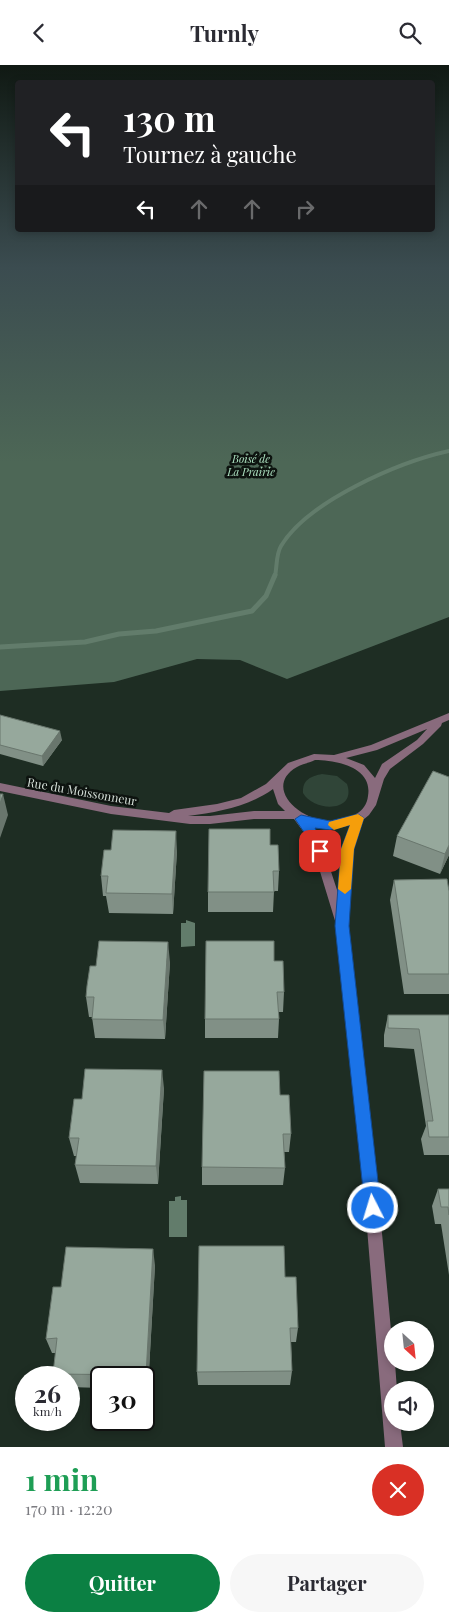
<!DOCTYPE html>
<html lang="fr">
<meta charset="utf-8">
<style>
body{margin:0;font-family:"Playfair Display",serif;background:#f7f7f7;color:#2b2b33;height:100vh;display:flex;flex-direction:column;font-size:19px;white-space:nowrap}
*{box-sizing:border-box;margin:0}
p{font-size:16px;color:#7c7c81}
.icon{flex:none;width:28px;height:28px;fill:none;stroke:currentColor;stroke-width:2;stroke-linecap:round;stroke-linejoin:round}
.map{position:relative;height:1382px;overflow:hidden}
.details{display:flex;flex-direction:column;background:#fff;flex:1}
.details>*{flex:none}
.banner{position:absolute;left:15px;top:15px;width:420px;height:152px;border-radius:5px;box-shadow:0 2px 8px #0003;background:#202124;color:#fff;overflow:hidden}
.needle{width:32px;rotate:153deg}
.tools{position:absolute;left:384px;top:1256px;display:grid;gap:10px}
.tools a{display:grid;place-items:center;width:50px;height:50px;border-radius:50%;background:#fff;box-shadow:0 2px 8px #0003;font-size:25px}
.speed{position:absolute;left:15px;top:1301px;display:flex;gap:10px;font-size:25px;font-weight:700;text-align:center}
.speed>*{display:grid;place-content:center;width:65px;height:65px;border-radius:50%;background:#fff;box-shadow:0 2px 8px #0003;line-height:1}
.speed small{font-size:12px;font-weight:400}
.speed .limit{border:2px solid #111;border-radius:8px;background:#fff;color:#111}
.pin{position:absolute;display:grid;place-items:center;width:42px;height:42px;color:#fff;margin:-21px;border-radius:10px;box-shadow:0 2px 8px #0006}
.me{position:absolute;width:55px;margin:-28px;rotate:355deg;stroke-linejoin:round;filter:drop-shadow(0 0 4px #0008)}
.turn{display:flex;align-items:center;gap:18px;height:105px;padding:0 25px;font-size:22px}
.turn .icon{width:65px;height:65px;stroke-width:2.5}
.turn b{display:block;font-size:35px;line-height:42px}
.lanes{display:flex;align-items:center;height:48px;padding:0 25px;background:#0003;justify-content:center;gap:25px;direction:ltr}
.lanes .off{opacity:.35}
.round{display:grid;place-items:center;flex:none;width:52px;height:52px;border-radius:26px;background:#f7f7f7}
.summary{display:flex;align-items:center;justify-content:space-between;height:85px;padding:0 25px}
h1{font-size:30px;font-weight:700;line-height:38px;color:#1e9e55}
.button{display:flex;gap:10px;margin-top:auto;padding:10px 25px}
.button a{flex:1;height:58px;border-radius:30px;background:#0b8043;color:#fff;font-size:20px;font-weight:700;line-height:58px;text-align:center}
.button a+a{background:#f7f7f7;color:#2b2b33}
header{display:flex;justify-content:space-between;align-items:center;height:65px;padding:0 25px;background:#fff;font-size:22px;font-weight:700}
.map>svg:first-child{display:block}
</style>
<header><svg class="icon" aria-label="back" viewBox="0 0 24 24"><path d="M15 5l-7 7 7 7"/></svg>Turnly<svg class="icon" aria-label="search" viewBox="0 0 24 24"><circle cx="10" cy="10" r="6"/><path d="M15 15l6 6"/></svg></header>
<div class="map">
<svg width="449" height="1382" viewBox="0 0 449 1382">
<rect width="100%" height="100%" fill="#1e2d23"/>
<path fill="#304538" d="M 322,709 L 337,711 L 347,719 C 357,747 315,748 303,728 C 302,715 311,711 322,709 Z"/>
<path fill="#4d6756" d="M 0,203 L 449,203 L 449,552 L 287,614 L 240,595 L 197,594 L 114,617 L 0,626 Z"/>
<path fill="#627c6b" d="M 186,855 L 195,858 L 195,881 L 181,882 L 181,858 L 186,858 Z
M 181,1131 L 181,1135 L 187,1135 L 187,1172 L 169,1172 L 169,1136 L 175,1136 L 175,1132 Z"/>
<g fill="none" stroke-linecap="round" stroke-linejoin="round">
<path stroke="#627c6b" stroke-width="4" d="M 275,511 C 277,502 276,489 281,481 C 308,436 399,397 449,386"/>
<path stroke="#627c6b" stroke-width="5" d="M 0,582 L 85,577 L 119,569 L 156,566 L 252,546 L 266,531 L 275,510"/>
<path fill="#896b7d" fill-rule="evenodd" d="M 449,648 L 449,655 L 442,658 L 441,661 L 423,679 L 390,704 L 384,714 L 376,740 L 369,750 L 363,755 L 353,784 L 348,861 L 377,1114 L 392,1276 L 392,1298 L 395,1298 L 397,1325 L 392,1325 L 392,1358 L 400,1358 L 403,1382 L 385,1382 L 363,1114 L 336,859 L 311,777 L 294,754 L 254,754 L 210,759 L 190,759 L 111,749 L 0,726 L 0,718 L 111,741 L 169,748 L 174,745 L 217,739 L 241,733 L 266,719 L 288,698 L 314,689 L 334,690 L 371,680 ZM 427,664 L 417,675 L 382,699 L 375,713 L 364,700 L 346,693 L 377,685 ZM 315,695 C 336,695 373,702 368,731 C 367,739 363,745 356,749 C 316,774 256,725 297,702 C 302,699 309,698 315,695 ZM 273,724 L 278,739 L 285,746 L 254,746 L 210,751 L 188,751 C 218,747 248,742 273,724 ZM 351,760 L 343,784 L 339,831 L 321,776 L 312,762 L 331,764 Z"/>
</g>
<path fill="#819086" d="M 0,650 L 62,675 L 43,701 L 0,689 Z
M 449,712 L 449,790 L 440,809 L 393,791 L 397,771 Z
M 270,780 L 279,806 L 278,826 L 274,826 L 273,847 L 208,847 L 208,827 Z
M 177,786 L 173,849 L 109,848 L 106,831 L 103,831 L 101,811 Z
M 394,815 L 449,826 L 449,929 L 404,929 L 390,835 Z
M 274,896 L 284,927 L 283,947 L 279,947 L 279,954 L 278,973 L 205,973 L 205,954 Z
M 170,897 L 165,974 L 95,973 L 92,952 L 89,952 L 86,932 L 96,901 Z
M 388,950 L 449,950 L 449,1090 L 424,1090 L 421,1074 L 426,1061 L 414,984 L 384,982 L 384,970 Z
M 164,1023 L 158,1119 L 80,1118 L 75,1100 L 77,1091 L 74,1091 L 69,1073 L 82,1034 Z
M 280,1030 L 291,1069 L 289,1087 L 284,1087 L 285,1103 L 283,1120 L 202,1120 L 202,1102 Z
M 438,1124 L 449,1124 L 449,1210 L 441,1159 L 435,1159 L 432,1141 Z
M 155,1200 L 148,1323 L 144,1323 L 144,1312 L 101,1312 L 101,1323 L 69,1322 L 69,1312 L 55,1312 L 53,1309 L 56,1288 L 52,1288 L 46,1274 L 61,1222 Z
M 285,1212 L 298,1263 L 296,1277 L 291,1277 L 292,1306 L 290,1320 L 198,1320 L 197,1307 Z"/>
<path fill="#69766d" d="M 60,666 L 62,675 L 43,701 L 42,691 Z
M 3,729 L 8,750 L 0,773 L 0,739 Z
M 176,766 L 177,786 L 173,849 L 172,829 Z
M 449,780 L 449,790 L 440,809 L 445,789 Z
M 168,877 L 170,897 L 165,974 L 163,955 Z
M 162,1005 L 164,1023 L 158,1119 L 156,1101 Z
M 153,1184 L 155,1200 L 148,1323 L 146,1310 Z"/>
<path fill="#96a89c" stroke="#69766d" d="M 0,650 L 60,666 L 42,691 L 0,680 Z
M 433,706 L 449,712 L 449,780 L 445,789 L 397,771 Z
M 0,729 L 3,729 L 0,739 Z
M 209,764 L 270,764 L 270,780 L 278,780 L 279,806 L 273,806 L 274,827 L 208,827 Z
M 113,765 L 176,766 L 172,829 L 106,828 L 108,811 L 101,811 L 104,785 L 111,785 Z
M 447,814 L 449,826 L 449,909 L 408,909 L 394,815 Z
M 99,876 L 168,877 L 163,955 L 92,954 L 94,932 L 86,932 L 87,921 L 90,901 L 96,901 Z
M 206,876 L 274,876 L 274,896 L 283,896 L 284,927 L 277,927 L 279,954 L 205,954 Z
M 388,950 L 449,950 L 449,1072 L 429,1072 L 427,1056 L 433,1056 L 419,964 L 388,963 Z
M 85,1004 L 162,1005 L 156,1101 L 75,1100 L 79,1073 L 69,1073 L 74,1034 L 82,1034 Z
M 204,1006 L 279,1006 L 280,1030 L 289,1030 L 291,1069 L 283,1069 L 285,1103 L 202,1102 Z
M 438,1124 L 449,1124 L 449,1150 L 448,1142 L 441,1142 Z
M 199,1181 L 284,1181 L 285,1212 L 296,1212 L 298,1263 L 290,1263 L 292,1306 L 197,1307 Z
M 66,1182 L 153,1184 L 146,1310 L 53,1309 L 57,1273 L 46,1274 L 53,1222 L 61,1222 Z"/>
<linearGradient id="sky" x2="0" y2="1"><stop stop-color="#101913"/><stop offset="0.51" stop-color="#3b4c50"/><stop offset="1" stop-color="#3b4c50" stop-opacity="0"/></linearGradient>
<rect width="449" height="397" fill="url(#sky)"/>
<path fill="#1a73e8" stroke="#114b97" d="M 358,749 L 364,753 L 354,784 L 349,861 L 381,1143 L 379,1149 L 373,1151 L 367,1149 L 365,1143 L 335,861 L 341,784 L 350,760 L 330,765 L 315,763 L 326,786 L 320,791 L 316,789 L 306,770 L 295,754 L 301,750 L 330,756 Z"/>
<path fill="#f59e0b" d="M 358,749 L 364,753 L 354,784 L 351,824 L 345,829 L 338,824 L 341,784 L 350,760 L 334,765 L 328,760 L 329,757 Z"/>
<g text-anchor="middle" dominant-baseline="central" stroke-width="5" stroke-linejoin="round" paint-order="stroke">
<g font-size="11" font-style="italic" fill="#aee3c2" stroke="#0d130f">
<text x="251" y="393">Boisé de<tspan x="251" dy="13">La Prairie</tspan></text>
</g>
<g font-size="12" fill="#d4ded7" stroke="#0d130f">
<text transform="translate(82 726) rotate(10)">Rue du Moissonneur</text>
</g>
</g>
</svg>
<div class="tools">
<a><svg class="needle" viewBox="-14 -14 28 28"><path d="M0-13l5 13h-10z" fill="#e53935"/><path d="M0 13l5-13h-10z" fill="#7c7c81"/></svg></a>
<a><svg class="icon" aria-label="sound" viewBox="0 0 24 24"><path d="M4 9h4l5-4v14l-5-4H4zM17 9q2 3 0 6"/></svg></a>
</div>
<div class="speed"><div>26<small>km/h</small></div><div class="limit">30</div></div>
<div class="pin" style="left:320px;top:786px;background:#d93025"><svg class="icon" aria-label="arrive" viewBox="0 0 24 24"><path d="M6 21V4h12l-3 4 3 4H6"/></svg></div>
<svg class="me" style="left:373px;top:1143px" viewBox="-20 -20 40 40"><circle r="17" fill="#1a73e8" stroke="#fff" stroke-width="3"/><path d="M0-11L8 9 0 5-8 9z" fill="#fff"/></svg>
<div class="banner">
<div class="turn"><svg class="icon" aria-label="left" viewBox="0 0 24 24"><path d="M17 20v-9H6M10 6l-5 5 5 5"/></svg><div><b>130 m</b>Tournez à gauche</div></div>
<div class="lanes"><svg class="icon" aria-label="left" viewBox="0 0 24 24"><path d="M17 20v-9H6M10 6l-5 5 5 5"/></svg><svg class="icon off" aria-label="ahead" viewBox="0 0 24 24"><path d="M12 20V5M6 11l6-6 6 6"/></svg><svg class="icon off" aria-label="ahead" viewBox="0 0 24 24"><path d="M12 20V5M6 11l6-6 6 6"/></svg><svg class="icon off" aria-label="right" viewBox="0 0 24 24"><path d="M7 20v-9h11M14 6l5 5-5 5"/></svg></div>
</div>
</div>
<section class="details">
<div class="summary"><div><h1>1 min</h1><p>170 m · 12:20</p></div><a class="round" style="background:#d93025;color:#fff"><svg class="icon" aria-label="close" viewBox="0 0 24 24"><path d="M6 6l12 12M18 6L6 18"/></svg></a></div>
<div class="button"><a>Quitter</a><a>Partager</a></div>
</section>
